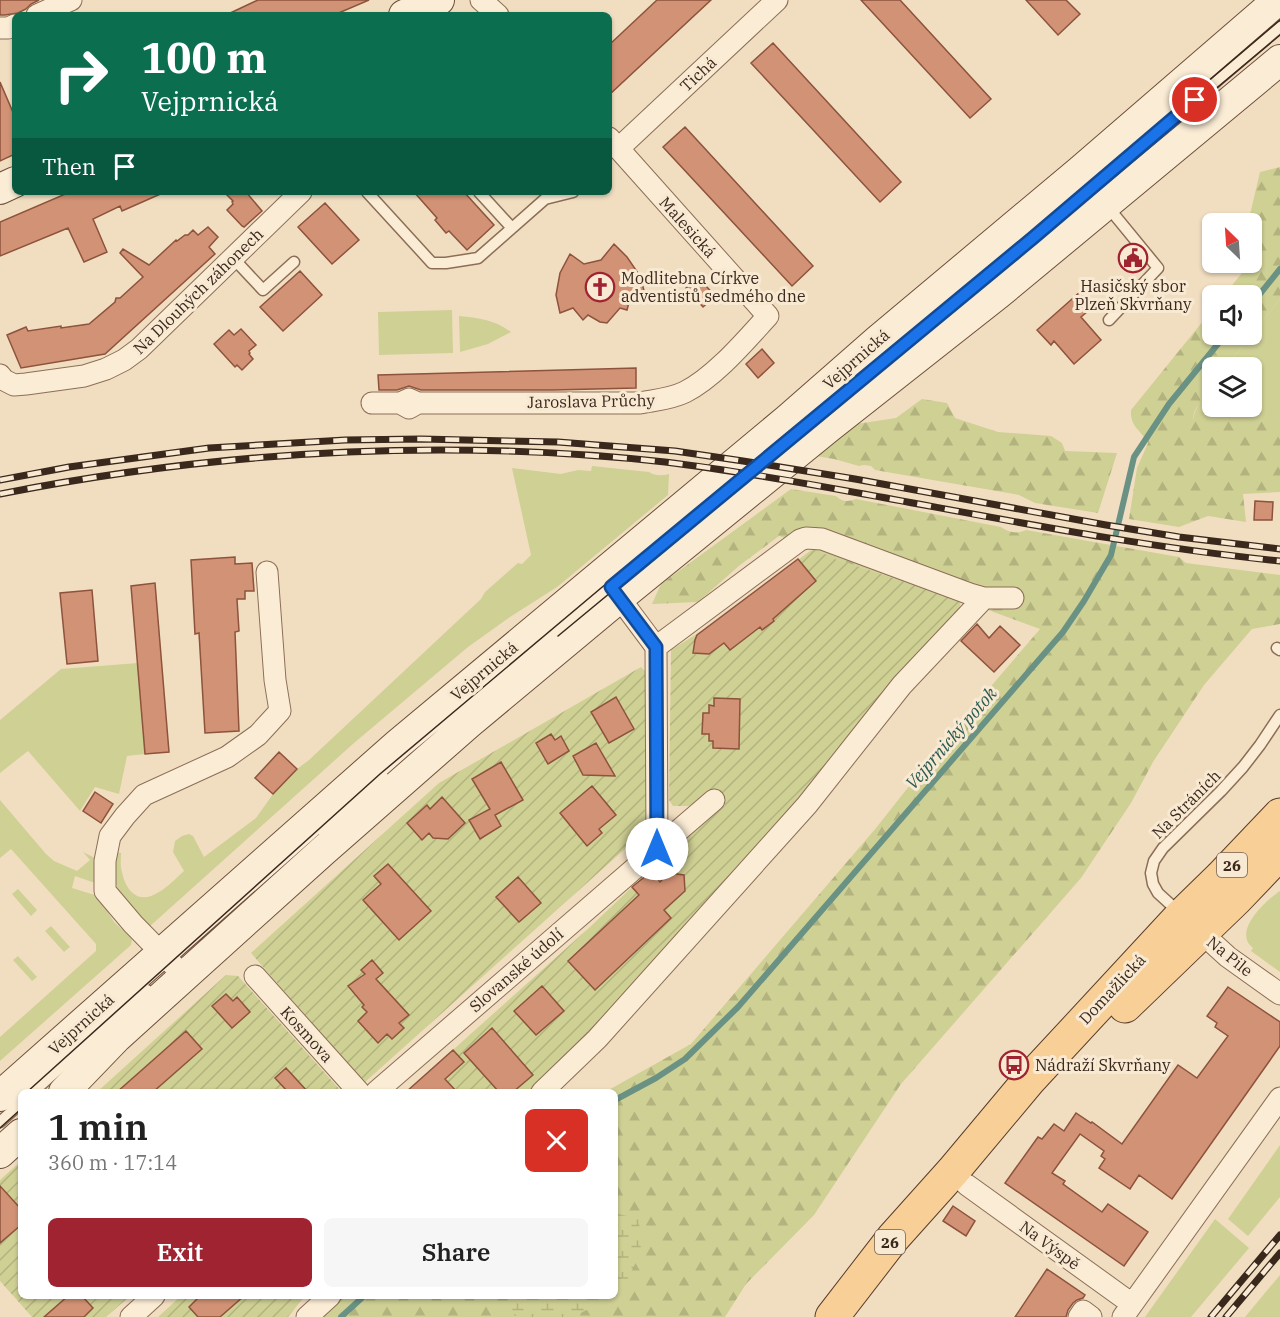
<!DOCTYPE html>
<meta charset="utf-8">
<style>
body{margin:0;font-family:"IBM Plex Serif",serif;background:#f6f6f6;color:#222;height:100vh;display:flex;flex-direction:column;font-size:22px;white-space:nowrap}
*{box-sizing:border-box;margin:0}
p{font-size:20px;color:#767676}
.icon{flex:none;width:33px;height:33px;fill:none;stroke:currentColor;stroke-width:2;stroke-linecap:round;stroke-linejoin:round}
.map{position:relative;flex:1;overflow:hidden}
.details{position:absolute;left:18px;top:1089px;width:600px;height:210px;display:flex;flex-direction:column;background:#fff;border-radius:9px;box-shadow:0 2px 4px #0004}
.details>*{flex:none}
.hud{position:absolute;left:12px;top:12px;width:600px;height:183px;border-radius:9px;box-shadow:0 2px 4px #0004;background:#0b6e4f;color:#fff;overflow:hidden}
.needle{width:39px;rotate:335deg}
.tools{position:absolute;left:1202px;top:213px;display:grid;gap:12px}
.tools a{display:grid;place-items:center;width:60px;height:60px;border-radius:9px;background:#fff;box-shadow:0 2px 4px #0004;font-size:30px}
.pin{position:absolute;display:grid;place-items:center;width:51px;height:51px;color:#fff;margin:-26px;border:3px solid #fff;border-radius:50%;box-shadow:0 2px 6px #0007}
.me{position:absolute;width:66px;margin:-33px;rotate:0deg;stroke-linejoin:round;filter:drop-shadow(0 0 4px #0008)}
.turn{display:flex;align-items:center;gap:21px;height:126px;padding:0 30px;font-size:27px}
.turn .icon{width:78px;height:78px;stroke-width:2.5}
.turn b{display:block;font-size:42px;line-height:51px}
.then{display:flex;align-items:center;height:57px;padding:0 30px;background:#0003;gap:12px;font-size:22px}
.round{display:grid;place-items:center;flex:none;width:63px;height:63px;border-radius:9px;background:#f6f6f6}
.head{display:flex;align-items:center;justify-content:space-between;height:102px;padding:0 30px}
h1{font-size:36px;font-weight:600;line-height:45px}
.cta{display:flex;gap:12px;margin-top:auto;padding:12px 30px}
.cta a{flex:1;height:69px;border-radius:9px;background:#9f2331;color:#fff;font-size:24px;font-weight:600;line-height:69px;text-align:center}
.cta a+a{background:#f6f6f6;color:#222}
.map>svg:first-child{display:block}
</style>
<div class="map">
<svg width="1280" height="1317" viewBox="0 0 1280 1317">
<defs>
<pattern id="forest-firs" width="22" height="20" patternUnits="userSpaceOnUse" patternTransform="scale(1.5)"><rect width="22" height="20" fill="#cfd094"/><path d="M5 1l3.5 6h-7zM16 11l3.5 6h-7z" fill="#b3b37f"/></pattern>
<pattern id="wetland-marsh" width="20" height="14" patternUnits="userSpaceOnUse" patternTransform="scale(1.5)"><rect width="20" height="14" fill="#cfd094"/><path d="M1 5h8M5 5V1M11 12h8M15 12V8" fill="none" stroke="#b3b37f"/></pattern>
<pattern id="garden-furrows" width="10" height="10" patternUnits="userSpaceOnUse" patternTransform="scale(1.5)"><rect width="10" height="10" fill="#cfd094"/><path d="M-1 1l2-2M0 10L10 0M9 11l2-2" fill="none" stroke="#b3b37f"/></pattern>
</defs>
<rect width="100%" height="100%" fill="#f1dec1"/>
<path fill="#cfd094" d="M 1280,299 L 1280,420 L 1193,421 C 1194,407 1204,397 1212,386 L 1212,406 L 1251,406 L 1251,368 L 1226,367 Z
M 452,310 L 453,353 L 379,355 L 378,312 Z
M 459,316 C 479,318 495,320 511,332 L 488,344 L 460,352 Z
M 592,466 L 649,472 C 655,476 662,476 669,474 L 668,495 L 557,587 L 510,617 L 468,647 L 354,743 L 149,927 C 134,910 114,895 114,871 C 114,865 116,858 117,852 L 121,853 C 121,859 120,866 122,872 C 126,892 139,905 159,892 C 168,887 176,878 184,871 L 173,852 L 175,841 L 182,836 L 189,834 L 193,836 L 204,857 L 256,818 L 273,794 L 297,769 L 309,760 L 481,599 L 485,592 L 518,563 L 522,564 L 531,555 L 512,468 L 561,474 L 578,470 L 591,471 Z
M 138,663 L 142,717 L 141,718 L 142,718 L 145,754 L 127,756 L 119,794 L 95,787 L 80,811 L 28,751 L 0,773 L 0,720 L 61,669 Z
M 0,800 L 46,854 L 54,861 L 77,871 L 90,860 L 83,852 L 95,858 L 95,883 L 75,876 L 72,888 L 98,896 L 114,922 L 130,937 L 132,940 L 131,945 L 0,1061 L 0,1037 L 96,951 L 96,944 L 11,849 L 0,858 Z
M 18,889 L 37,910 L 31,916 L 12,894 Z
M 1280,891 L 1280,972 L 1251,951 L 1253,948 C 1232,932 1265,901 1280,891 Z
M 51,926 L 70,947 L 64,952 L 45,931 Z
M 18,956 L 37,977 L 32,981 L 13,960 Z
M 1280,1145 L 1280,1197 L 1248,1236 L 1228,1219 Z
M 1215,1219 L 1249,1248 L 1191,1317 L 1145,1317 Z
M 1280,1275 L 1280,1317 L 1245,1317 Z"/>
<path fill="url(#forest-firs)" d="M 1280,167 L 1280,299 L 1226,367 L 1212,368 C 1212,373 1214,382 1211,387 C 1206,400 1194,403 1193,420 L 1280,420 L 1280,492 L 1243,494 L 1246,522 L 1208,516 L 1179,527 L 1129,519 L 1137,468 L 1148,443 C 1140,429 1130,427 1131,410 L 1212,310 L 1212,334 L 1251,334 L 1251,296 L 1224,295 L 1251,262 L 1255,255 L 1254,247 L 1251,242 L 1251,224 L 1248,223 L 1260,172 Z
M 922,399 L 947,403 L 955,418 L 998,432 L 1051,436 L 1062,443 L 1065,451 L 1117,453 L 1098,513 L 1035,503 L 1019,495 L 875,470 L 871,466 L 864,465 L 859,466 L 834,459 L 816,456 L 856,424 L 896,418 Z
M 791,489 L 836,496 C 842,502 848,502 856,499 L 1001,527 C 1009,533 1018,534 1026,530 L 1179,557 L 1186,563 L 1280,575 L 1280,624 L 1252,629 L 1204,685 L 1153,762 L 1131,803 L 1081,878 L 901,1084 L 814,1215 L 746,1284 L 725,1317 L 318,1317 L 341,1296 L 615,1296 L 615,1092 L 605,1092 L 691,1044 L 876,828 L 951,733 L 1040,629 L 961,600 L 835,559 L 814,548 L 779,536 L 740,565 L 698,602 L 652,604 L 661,584 Z"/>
<path fill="url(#wetland-marsh)" d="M 615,1213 L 639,1219 L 641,1252 L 620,1294 L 572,1317 L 518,1317 L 514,1313 L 506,1296 L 615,1296 Z"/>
<path fill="url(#garden-furrows)" d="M 814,548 L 835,559 L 961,600 L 959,612 C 878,708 797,803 713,897 C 654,964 595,1031 530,1092 L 406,1092 L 590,927 L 632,887 L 725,805 L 713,791 L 689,806 L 673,806 L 669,800 L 671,650 L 708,627 Z
M 641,667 L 647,673 L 645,831 L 364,1083 L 251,953 L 439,783 Z
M 226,975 L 238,976 L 342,1092 L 97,1092 Z
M 21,1161 L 21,1296 L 130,1296 L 106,1317 L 32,1317 L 0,1281 L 0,1180 Z
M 181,1296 L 305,1296 L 288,1317 L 158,1317 Z"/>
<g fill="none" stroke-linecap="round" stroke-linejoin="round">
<path stroke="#6a9284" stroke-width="6" d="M 1251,305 L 1280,269
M 615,1100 L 656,1078 L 685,1059 L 738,1007 L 1063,632 L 1084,601 L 1111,555 L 1134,457 L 1169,404 L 1226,334
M 341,1317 L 364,1296"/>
</g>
<path fill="#d29275" stroke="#8d533c" stroke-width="1.5" d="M 0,0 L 39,0 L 31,4 L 26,9 L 18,13 L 5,15 L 0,15 Z
M 258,0 L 369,0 L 334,15 L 226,15 Z
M 657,0 L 711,0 L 609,95 L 609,45 Z
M 861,0 L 900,0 L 991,99 L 970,118 Z
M 1026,0 L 1066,0 L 1080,14 L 1058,35 Z
M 773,43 L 901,182 L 880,202 L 751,63 Z
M 0,82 L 15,117 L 15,154 L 0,161 Z
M 685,127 L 813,266 L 792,286 L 663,147 Z
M 70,192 L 165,192 L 122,211 L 120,206 L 93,219 L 107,252 L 84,262 L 68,228 L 0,256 L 0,222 Z
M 224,192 L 246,192 L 262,211 L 244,227 L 242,226 L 227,210 L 233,204 L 232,202 L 233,201 Z
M 414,192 L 464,192 L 494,225 L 467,250 L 449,231 L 446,233 L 435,220 L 437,218 Z
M 325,203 L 359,240 L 332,264 L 298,227 Z
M 208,227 L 218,237 L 209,247 L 215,254 L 105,354 L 21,368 L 7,335 L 26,327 L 28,331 L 61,326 L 61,328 L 89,324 L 115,302 L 116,298 L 120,298 L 143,277 L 120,253 L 123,249 L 149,265 L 176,240 L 177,241 L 185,235 L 188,235 L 193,230 L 198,235 Z
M 614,244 L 627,257 L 640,276 L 645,294 L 631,295 L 627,310 L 620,308 L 607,323 L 600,322 L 588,315 L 583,320 L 573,308 L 560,313 L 556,295 L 560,273 L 570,254 L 584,264 L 601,260 Z
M 300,271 L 322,295 L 283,331 L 260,307 Z
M 698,277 L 715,296 L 703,307 L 686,288 Z
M 1081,291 L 1094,306 L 1081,317 L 1101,340 L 1074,364 L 1054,341 L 1051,345 L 1037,330 Z
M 241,329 L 256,345 L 249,351 L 250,353 L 249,354 L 253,359 L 242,370 L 237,365 L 235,367 L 214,344 L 229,330 L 234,335 Z
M 762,349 L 774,363 L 758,378 L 746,364 Z
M 636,368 L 636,388 L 553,390 L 421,390 L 409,386 L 397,390 L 379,390 L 378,375 Z
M 1255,501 L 1273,502 L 1272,520 L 1254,520 Z
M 235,557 L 235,564 L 252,563 L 254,591 L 245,591 L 245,599 L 237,599 L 239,631 L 235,632 L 239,731 L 205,733 L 199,633 L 195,634 L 191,560 Z
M 798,559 L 816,581 L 773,619 L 774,621 L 762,630 L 760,627 L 730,650 L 724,643 L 709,654 L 693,653 L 695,640 L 697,635 Z
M 155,583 L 169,752 L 145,754 L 131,586 Z
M 92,590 L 98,661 L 67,664 L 60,593 Z
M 977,624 L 989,638 L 1000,626 L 1020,645 L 994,672 L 961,641 Z
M 616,697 L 634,729 L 609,743 L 591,712 Z
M 714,698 L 740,699 L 739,749 L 713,748 L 713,741 L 709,741 L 709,734 L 702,734 L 703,713 L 709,713 L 709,705 L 714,706 Z
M 551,734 L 555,740 L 561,736 L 569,751 L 548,764 L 536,743 Z
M 596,743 L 615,776 L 583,775 L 573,756 Z
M 279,752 L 297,769 L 273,794 L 255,778 Z
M 501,762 L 523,800 L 495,815 L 501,826 L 480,839 L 469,820 L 490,809 L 472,779 Z
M 592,786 L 616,815 L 599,829 L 602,833 L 587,846 L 560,813 Z
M 95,792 L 113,804 L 101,823 L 83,811 Z
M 442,797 L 465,823 L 448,839 L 433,838 L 429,833 L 422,840 L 407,823 L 427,805 L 430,809 Z
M 388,864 L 431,911 L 399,940 L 363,900 L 381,884 L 374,876 Z
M 669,873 L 684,875 L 685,891 L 664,910 L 671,918 L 595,990 L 568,961 L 639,895 L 632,887 L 647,875 L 650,878 L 654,875 L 660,882 Z
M 518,877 L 541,903 L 519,922 L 496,897 Z
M 372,960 L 383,973 L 376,979 L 409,1015 L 399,1023 L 404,1028 L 392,1039 L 387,1034 L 378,1043 L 358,1021 L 367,1012 L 362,1007 L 364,1005 L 348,986 L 365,974 L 361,970 Z
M 542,986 L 564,1011 L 536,1035 L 514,1011 Z
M 1228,987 L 1280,1022 L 1280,1046 L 1172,1199 L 1139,1175 L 1130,1189 L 1099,1168 L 1105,1159 L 1101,1156 L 1104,1151 L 1080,1134 L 1052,1173 L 1065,1181 L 1063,1184 L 1102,1212 L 1108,1204 L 1148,1232 L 1124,1266 L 1005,1183 L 1038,1137 L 1042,1139 L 1054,1124 L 1064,1131 L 1076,1113 L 1091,1123 L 1092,1122 L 1122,1144 L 1178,1065 L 1197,1078 L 1228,1036 L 1215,1027 L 1217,1023 L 1207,1016 Z
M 226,994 L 233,1001 L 237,997 L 250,1012 L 232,1028 L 212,1006 Z
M 492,1028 L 533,1075 L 513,1092 L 499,1092 L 464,1053 Z
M 186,1031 L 202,1049 L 153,1092 L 117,1092 Z
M 453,1050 L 464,1062 L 445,1079 L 457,1092 L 406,1092 Z
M 286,1068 L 308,1092 L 288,1092 L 275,1078 Z
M 0,1186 L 21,1209 L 21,1225 L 0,1243 Z
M 953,1206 L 975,1221 L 966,1236 L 943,1221 Z
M 1047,1269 L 1085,1295 L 1083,1298 L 1077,1300 L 1073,1303 L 1068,1310 L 1066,1317 L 1015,1317 Z
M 68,1296 L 82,1296 L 93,1308 L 84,1317 L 44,1317 Z
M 200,1296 L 244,1296 L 220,1317 L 198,1317 L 189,1307 Z"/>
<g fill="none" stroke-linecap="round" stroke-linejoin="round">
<g stroke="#8c6e57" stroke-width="13">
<path id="service" d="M 367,192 L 432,263 L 446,263 L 478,258 L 545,199 L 573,192
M 479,192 L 512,228
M 1108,207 L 1158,268 L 1109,320
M 233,258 L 263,290 L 294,262
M 676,532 L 1034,237 L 1280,27
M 1277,648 L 1280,650
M 323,831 L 384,778
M 1181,914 L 1158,893 L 1153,884 L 1151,873 L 1154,861 L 1163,848 L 1221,791 L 1243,767 L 1260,745 L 1280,715
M 33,1092 L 147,990
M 0,1122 L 21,1103"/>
</g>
<g stroke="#8c6e57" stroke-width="23">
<path id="minor" d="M 481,0 L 498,15
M 37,15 L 71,0
M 0,28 L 8,28 L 15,25
M 619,148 L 777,0
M 0,375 L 4,380 L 14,385 L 26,384 L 84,376 L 106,369 L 124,360 L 139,349 L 301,192
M 372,403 L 400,403 L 409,408 L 418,403 L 409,399 L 400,403
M 418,403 L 640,403 C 656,400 671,399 685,392 C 715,377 746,340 768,316 L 609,138
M 656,647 L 800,540 L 806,538 L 822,539 L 970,594 L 984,598 L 1013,598
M 657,849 L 714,800
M 1194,926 L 1228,957 L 1280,994
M 184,976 L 133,924 L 105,891 L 105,861 L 110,836 L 125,816 L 144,795 L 227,757 L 258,735 L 280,711 L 275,680 L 267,572
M 255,976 L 359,1092
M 376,1092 L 657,849 L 656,647 L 612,588
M 542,1092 L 597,1039 L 807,805 L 902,685 L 984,598
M 967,1185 L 1132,1304
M 131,1317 L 154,1296
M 307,1317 L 330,1296
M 1079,1317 L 1083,1311 L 1091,1317
M 1123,1317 L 1280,1098"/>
</g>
<g stroke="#6e4f3b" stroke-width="32">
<path id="secondary" d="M 404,15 L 439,0
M 0,189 L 15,182
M 64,1092 L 117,1037 L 323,851 L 469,723 L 619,598 L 829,427 L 998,294 L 1280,60
M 0,1096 L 398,744 L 788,419 L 877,341 L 1080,171 L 1278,0
M 0,1153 L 21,1134"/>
</g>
<g stroke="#593d2c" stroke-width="35">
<path id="primary" d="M 1125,1006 L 1236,899 L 1280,853
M 832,1317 L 893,1238 L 953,1171 L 1030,1079 L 1182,915 L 1221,877 L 1280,815"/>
</g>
<use href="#service" stroke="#fbecd5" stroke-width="10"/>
<use href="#minor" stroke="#fbecd5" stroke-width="21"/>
<use href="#secondary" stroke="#fbecd5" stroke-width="30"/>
<use href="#primary" stroke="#f7cf97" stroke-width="33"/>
<path stroke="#3b281d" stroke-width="1.5" d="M 957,305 L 1280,35
M 558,636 L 726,497
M 27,1092 L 380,774 L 607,583 L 989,268 L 1280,20
M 0,1128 L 21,1109"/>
<g stroke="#3b281d" stroke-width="7">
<path id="rail" d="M 0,480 L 69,467 L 209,448 L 345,440 L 421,439 L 558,442 L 675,451 L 743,461 L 855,479 L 1106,525 L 1179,537 L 1280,549
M 0,494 C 219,451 443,438 665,462 C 732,470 798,482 864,494 C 1002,519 1140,547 1280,561
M 1211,1317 L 1280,1235
M 1226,1317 L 1280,1253"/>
</g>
<use href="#rail" stroke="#f8e9d2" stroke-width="4.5" stroke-dasharray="14" stroke-linecap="butt"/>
</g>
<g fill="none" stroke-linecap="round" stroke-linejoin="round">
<g stroke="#114b97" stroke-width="15">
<path id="route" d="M 657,849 L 656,647 L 611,587 L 1034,237 L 1195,100"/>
</g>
<use href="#route" stroke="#1a73e8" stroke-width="10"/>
</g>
<defs>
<g id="civic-ring" transform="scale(1.5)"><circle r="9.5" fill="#f8e9d2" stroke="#9f2331" stroke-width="1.5"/><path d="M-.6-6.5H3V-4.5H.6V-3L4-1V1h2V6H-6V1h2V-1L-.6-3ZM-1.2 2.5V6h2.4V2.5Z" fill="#9f2331"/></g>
<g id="church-ring" transform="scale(1.5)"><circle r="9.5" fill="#f8e9d2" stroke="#9f2331" stroke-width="1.5"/><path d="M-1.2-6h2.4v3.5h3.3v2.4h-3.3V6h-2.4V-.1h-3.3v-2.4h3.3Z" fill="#9f2331"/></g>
<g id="bus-ring" transform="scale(1.5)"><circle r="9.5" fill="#f8e9d2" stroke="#9f2331" stroke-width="1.5"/><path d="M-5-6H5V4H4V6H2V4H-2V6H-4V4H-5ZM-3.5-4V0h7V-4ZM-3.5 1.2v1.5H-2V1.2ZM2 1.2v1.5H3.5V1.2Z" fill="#9f2331"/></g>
</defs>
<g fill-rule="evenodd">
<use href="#civic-ring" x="1133" y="258"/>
<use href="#church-ring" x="600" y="287"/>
<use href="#bus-ring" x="1014" y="1065"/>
</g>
<g text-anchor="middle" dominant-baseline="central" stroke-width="6" stroke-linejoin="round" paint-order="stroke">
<g fill="#f8e9d2" stroke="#746253" stroke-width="1.5">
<rect x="1217" y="853" width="30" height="24" rx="4.5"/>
<rect x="875" y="1230" width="30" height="24" rx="4.5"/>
</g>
<g font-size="15" font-weight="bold" fill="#3b281d">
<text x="1232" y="865">26</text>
<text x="890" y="1242">26</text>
</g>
<g font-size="16" fill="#3b281d" stroke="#f8e9d2">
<text transform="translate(698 74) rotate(-43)">Tichá</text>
<text transform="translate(688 227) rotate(48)">Malesická</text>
<text transform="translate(198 291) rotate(-44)">Na Dlouhých záhonech</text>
<text transform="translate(856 359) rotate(-41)">Vejprnická</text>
<text transform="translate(591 401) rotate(-1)">Jaroslava Průchy</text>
<text transform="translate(484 671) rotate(-40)">Vejprnická</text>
<text transform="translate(1186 804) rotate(-45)">Na Stráních</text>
<text transform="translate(1230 956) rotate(39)">Na Pile</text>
<text transform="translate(516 970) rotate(-41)">Slovanské údolí</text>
<text transform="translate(1112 989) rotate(-47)">Domažlická</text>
<text transform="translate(81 1024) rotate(-42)">Vejprnická</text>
<text transform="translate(307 1034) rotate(48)">Kosmova</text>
<text transform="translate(1050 1245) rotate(36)">Na Výspě</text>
</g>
<g font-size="16" fill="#3b281d" stroke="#f8e9d2" text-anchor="start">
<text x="621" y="278">Modlitebna Církve<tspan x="621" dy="18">adventistů sedmého dne</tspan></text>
<text x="1133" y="286" text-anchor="middle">Hasičský sbor<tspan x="1133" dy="18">Plzeň Skvrňany</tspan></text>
<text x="1035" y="1065">Nádraží Skvrňany</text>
</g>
<g font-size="18" font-style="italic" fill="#2b5b53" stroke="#f8e9d2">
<text transform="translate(951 738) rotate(-49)">Vejprnický potok</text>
</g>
</g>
</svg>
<div class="tools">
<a><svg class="needle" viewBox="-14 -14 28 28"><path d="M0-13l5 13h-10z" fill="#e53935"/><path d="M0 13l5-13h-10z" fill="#767676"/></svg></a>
<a><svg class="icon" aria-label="sound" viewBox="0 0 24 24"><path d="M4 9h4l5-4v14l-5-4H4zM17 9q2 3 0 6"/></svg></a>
<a><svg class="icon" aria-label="layers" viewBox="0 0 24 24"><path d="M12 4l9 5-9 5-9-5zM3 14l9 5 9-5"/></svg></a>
</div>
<div class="pin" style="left:1195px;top:100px;background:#d93025"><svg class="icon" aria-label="arrive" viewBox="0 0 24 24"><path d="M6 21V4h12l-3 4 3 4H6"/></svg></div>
<svg class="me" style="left:657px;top:849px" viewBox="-20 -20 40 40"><circle r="19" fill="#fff"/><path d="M0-13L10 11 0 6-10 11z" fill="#1a73e8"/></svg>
<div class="hud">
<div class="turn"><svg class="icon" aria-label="right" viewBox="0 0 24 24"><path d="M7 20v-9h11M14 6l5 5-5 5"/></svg><div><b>100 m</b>Vejprnická</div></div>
<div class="then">Then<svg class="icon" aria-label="arrive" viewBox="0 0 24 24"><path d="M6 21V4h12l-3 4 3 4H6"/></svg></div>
</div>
<section class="details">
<div class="head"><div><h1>1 min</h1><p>360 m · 17:14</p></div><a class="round" style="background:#d93025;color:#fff"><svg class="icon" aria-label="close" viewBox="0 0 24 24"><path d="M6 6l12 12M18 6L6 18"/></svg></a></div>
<div class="cta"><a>Exit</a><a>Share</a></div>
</section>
</div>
